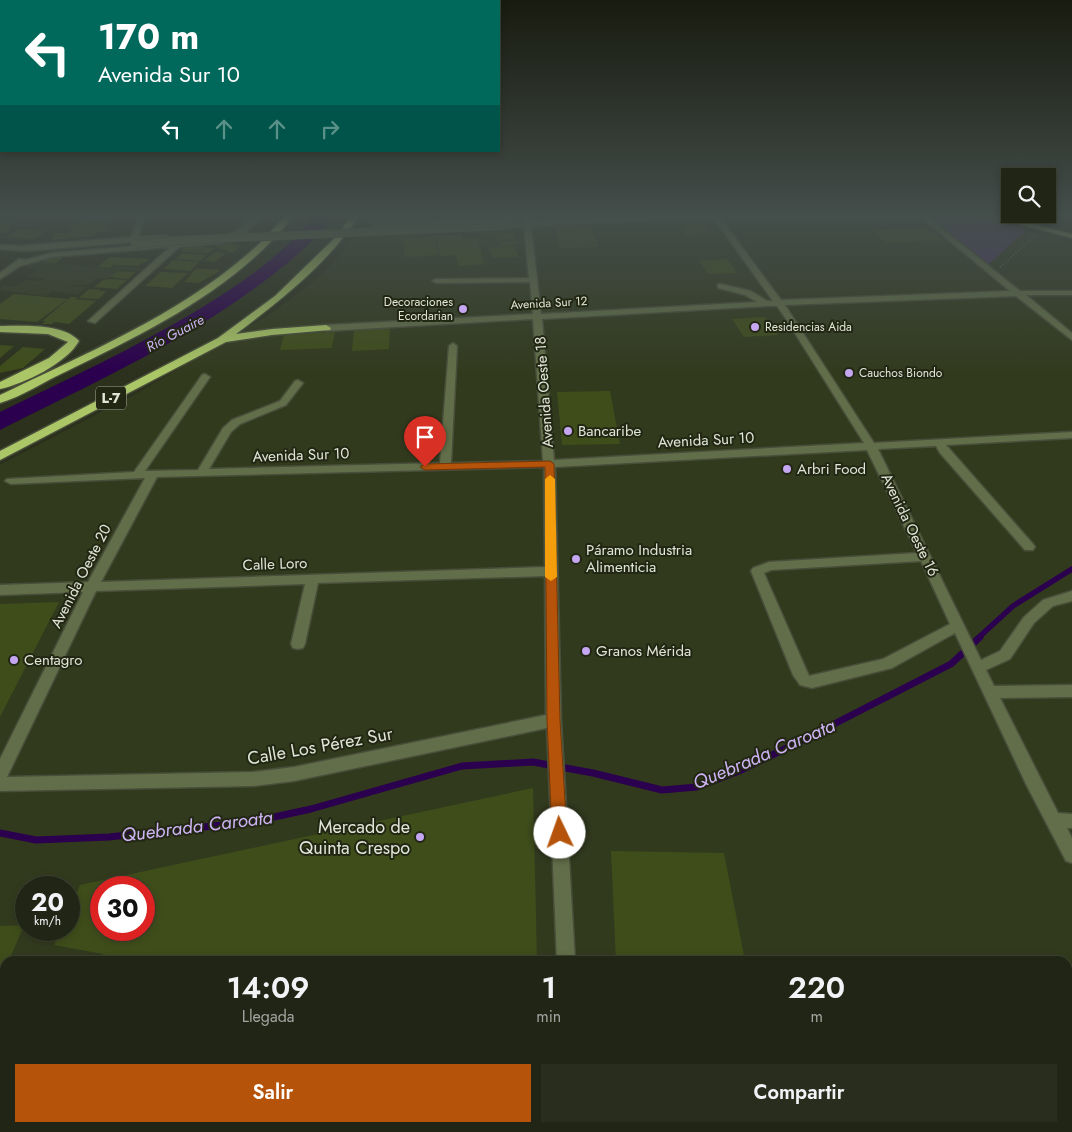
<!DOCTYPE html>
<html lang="es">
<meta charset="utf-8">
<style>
body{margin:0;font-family:Jost,sans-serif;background:#282d1e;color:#f1f3f6;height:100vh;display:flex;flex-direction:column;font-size:19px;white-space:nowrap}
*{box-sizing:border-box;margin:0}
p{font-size:16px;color:#a2a5a0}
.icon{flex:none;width:28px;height:28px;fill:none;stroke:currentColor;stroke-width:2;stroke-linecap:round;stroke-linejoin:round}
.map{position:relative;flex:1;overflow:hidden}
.panel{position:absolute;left:0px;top:956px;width:1072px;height:176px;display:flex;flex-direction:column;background:#202515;border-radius:15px 15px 0 0;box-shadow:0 2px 8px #0003,0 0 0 1px #3d4234}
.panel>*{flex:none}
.banner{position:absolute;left:0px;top:0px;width:500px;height:152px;box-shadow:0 2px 8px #0003,0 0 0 1px #3d4234;background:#00695c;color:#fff;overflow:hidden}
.controls{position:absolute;left:1001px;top:168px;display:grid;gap:10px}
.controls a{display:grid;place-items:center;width:55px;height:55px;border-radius:0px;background:#202515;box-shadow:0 2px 8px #0003,0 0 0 1px #3d4234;font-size:25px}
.speed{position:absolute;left:15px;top:876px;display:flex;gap:10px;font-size:25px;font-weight:700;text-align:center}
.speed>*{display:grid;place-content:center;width:65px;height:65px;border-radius:50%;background:#202515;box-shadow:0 2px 8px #0003,0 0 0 1px #3d4234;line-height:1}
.speed small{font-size:12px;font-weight:400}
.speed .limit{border:8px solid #d22;background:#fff;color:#111}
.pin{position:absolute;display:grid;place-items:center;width:42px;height:42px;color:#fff;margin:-51px -21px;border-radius:50% 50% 50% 0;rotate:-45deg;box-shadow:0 0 5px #0007}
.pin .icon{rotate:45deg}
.me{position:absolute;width:55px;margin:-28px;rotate:357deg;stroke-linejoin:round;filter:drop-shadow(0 0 4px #0008)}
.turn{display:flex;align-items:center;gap:18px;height:105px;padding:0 15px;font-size:22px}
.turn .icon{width:65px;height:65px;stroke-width:2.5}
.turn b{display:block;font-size:35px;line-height:42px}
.lanes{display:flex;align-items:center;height:48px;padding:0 15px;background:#0003;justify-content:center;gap:25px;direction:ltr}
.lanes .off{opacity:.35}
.eta{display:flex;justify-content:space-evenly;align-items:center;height:85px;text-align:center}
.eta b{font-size:30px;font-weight:600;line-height:35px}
.action{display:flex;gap:10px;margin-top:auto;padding:10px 15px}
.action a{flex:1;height:58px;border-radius:0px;background:#b45309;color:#fff;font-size:20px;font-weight:600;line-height:58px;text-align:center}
.action a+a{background:#282d1e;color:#f1f3f6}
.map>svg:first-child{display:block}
</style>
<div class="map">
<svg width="1072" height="1132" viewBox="0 0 1072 1132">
<rect width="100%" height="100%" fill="#2b311c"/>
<path fill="#323a1e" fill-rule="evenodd" d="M 369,214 L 958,214 L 1072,242 L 1072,1132 L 0,1132 L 0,465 L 143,390 L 276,310 L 309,285 L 333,263 L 364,225 ZM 26,888 L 69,888 L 69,930 L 26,930 ZM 101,888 L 144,888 L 144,930 L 101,930 ZM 5,961 L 1068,961 L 1068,1128 L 5,1128 Z
M 35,261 L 111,269 L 115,266 L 143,268 L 139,271 L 119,270 L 107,279 L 97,278 L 88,285 L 65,285 L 86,287 L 77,295 L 52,291 L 46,296 L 0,290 L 2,286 L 14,287 L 25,280 L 42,281 L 45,279 L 27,277 L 37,270 L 25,268 Z"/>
<path fill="#4f356f" d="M 927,214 L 962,214 L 1027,229 L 989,264 Z"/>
<path fill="#2b004e" d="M 316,214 L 334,214 C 316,241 292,260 267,279 C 185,342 91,384 0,430 L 0,412 C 66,380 133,349 196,311 C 241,284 283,255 316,214 Z"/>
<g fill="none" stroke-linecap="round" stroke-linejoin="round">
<path stroke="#2b004e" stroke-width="5.5" d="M 978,638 L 1013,606 L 1072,569"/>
<path stroke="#2b004e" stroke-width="7" d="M 0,833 L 36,840 L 109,837 L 251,822 L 311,809 L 462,766 L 533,762 L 593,773 L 662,790 L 697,787 L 739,771 L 799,742 L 951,664 L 980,637"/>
</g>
<path fill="#3f4d1b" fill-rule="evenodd" d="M 398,214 L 431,214 L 432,220 L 398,222 Z
M 444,214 L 517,214 L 517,216 L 508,219 L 445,222 Z
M 116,217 L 114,220 L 108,221 L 106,227 L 111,227 L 110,231 L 96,232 L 94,236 L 52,240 L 55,234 L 69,233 L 75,220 Z
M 0,220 L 18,222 L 7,229 L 13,229 L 7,233 L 0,233 Z
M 701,222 L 710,233 L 686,235 L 678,223 Z
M 590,224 L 598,247 L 560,248 L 554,226 Z
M 926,227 L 942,240 L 886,243 L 872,230 Z
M 18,229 L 46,231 L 35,239 L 6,237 Z
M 513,232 L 515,239 L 497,240 L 495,233 Z
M 461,235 L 462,239 L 478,238 L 484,264 L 459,266 L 456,255 L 440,256 L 436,236 Z
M 435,237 L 438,255 L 405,257 L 403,239 Z
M 517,241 L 518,245 L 500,246 L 498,242 Z
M 230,242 L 240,246 L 233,253 L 217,248 L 217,243 Z
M 189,245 L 215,248 L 207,254 L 180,251 Z
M 515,246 L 518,257 L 492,258 L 489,248 Z
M 215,252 L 226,253 L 215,262 L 204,261 Z
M 182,253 L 207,255 L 200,261 L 175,259 Z
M 54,257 L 63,257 L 56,263 L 42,262 Z
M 110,257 L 150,259 L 138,266 L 113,265 L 110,268 L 98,267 Z
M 727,259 L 737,273 L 708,274 L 699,261 Z
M 173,260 L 199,262 L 190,271 L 164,269 Z
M 196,269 L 210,269 L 221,270 L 199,283 L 184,282 Z
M 118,271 L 136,272 L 128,279 L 110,277 Z
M 161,272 L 188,273 L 172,288 L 145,286 Z
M 103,280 L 110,279 L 127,280 L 117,289 L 94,287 Z
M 89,289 L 101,290 L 99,291 L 106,291 L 99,299 L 79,298 Z
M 14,294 L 68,299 L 37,322 L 0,319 L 0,304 Z
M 71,297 L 78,297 L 75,299 L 96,301 L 69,324 L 55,322 L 51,324 L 42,324 L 45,321 L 42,321 Z
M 765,317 L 778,335 L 744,337 L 732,319 Z
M 390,327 L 389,349 L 352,351 L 354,329 Z
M 335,332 L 332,348 L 280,350 L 284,334 Z
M 0,345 L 14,346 L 0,358 Z
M 23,347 L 45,349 L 23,368 L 0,373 L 0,366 Z
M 610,391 L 620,444 L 562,445 L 557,392 Z
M 59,602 L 0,717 L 0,604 Z
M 533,788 L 537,961 L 101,961 L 103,954 L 54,945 L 61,930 L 69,930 L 69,912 L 80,885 ZM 101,888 L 144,888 L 144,930 L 101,930 Z
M 611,851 L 724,853 L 745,961 L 616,961 Z
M 24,925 L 9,961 L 5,961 L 5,970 L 0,982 L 0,926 Z
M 0,986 L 5,986 L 5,1128 L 65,1128 L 63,1132 L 0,1132 Z
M 1068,1077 L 1072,1077 L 1072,1096 L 1068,1086 Z
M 98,1128 L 540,1128 L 540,1132 L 96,1132 Z"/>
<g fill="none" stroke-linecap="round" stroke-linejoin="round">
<g stroke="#484e3a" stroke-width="3">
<path id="minor" d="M 140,214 L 146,214 L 138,237 L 166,235 L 170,237 L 169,239 L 27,251 L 0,249 L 0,245 L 19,246 L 131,237 Z
M 257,214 L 264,214 L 244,234 L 224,243 L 179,247 L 95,323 L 88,321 L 170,247 L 52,257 L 20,266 L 0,279 L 0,273 L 19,259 L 25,260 L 52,253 L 220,239 L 238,230 Z
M 523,214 L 529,214 L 530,222 L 683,214 L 723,214 L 719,216 L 781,300 L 1010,291 L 917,214 L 924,214 L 1020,291 L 1072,291 L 1072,295 L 1026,295 L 1072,333 L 1072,340 L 1016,296 L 785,305 L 874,443 L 1072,432 L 1072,438 L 946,445 L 1033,544 L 1035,547 L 1033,550 L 1025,550 L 940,453 L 936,446 L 878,449 L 981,660 L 1000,651 L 1024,617 L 1043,600 L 1072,591 L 1072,601 L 1053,606 L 1034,623 L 1010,659 L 986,670 L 994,686 L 1072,685 L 1072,697 L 1000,698 L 1058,813 L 1072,814 L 1072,828 L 1067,828 L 1072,838 L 1072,863 L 1066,861 L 1026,784 L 955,633 L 892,668 L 812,688 L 800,685 L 793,675 L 751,571 L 753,568 L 769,562 L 917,553 L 867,450 L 555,467 L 561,720 L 575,961 L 557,961 L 547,728 L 294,781 L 253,786 L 0,791 L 0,759 L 83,592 L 0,595 L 0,585 L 88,582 L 145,478 L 11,484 L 5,481 L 7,479 L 134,472 L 202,375 L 205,374 L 210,377 L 145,471 L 198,470 L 223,428 L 232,420 L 280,401 L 295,381 L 298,380 L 303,383 L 286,405 L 240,424 L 231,432 L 209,469 L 440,463 L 449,346 L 453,343 L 457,346 L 451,463 L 543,461 L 533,319 L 326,331 L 322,328 L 326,325 L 533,314 L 530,282 L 436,283 L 432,281 L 436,279 L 529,278 L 524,227 L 503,228 L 499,226 L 503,224 L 523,223 ZM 712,216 L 773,301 L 767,301 L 751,291 L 721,284 L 718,284 L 718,288 L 745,295 L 757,302 L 541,314 L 531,227 ZM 767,306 L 777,306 L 786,319 L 864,443 L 554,460 L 542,319 ZM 544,467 L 545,567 L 101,582 L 157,477 ZM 921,561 L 950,624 L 883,659 L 809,676 L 764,573 L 771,570 ZM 545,576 L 546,715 L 294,767 L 253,772 L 7,777 L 96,591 L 305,584 L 291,644 L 293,648 L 298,649 L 303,648 L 305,644 L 318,583 Z
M 512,219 L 515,221 L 514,222 L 377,228 L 373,226 L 377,224 Z
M 106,1128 L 128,1128 L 127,1132 L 105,1132 Z
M 564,1128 L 586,1128 L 587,1132 L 565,1132 Z"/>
</g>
<g stroke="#484e3a" stroke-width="3">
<path id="major" d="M 981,214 L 992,214 L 1072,234 L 1072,238 Z"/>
</g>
<g stroke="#484e3a" stroke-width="3">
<path id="highway" d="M 287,214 L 295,214 C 238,288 147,332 65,372 C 45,381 21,397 0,403 L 0,395 C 89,352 188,311 261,242 C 270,233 278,223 287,214 Z
M 352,214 L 360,214 C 329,263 282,299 236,334 L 272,329 L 326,325 L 331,328 L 330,330 L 272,335 L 226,342 L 0,460 L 0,451 L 218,338 L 275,296 L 338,235 Z
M 0,326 C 22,326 63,323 79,341 C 67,363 24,384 0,389 L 0,382 L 49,358 L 68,342 L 48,334 L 0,332 Z"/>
</g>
<path stroke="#696e5c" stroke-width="2" stroke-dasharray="1 2.5" stroke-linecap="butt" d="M 1000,267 L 1035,236"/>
<use href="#minor" fill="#626e49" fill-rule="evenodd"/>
<use href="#major" fill="#96ad5f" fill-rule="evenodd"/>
<use href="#highway" fill="#aac666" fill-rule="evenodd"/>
<g stroke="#484e3a" stroke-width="9" stroke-linecap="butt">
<path id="minor-bridge" d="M 135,244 L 184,240 L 503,226"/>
</g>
<use href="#minor-bridge" stroke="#626e49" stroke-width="8"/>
</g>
<linearGradient id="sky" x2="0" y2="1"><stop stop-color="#181b0f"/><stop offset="0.58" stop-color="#444e4b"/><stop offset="1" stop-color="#444e4b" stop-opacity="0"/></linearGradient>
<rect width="1072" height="372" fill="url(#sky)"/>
<path fill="#b45309" stroke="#753606" d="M 550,461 L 554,464 L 560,720 L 567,833 L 565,838 L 560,840 L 554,838 L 552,833 L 547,720 L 545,467 L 425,470 L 420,467 L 425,464 Z"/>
<path fill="#f59e0b" d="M 550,475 L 555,479 L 557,577 L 551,581 L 545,577 L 545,479 Z"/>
<g fill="#c5a7f1" stroke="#212712" stroke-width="2">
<circle cx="463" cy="309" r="5"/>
<circle cx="755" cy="327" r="5"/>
<circle cx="849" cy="373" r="5"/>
<circle cx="568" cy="431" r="5"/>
<circle cx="787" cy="469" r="5"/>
<circle cx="576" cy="559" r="5"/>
<circle cx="586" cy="651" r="5"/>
<circle cx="14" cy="660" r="5"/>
<circle cx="420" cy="837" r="5"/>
</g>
<g text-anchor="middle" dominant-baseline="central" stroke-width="4" stroke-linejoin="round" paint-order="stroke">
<g font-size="12" fill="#e1e5d8" stroke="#212712" text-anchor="start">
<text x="453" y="302" text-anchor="end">Decoraciones<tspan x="453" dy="14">Ecordarian</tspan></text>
<text x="765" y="327">Residencias Aida</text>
<text x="859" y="373">Cauchos Biondo</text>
</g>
<g font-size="12" fill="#e1e5d8" stroke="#212712">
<text transform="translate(549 303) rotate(-3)">Avenida Sur 12</text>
</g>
<g font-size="14" font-style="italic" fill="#ceb4f5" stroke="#212712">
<text transform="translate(175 333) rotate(-28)">Río Guaire</text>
</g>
<rect fill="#212712" stroke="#a7ac9d" stroke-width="1" x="96" y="386.5" width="30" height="23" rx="4"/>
<g font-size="14" font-weight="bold" fill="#e1e5d8">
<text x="111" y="398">L-7</text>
</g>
<g font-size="15" fill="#e1e5d8" stroke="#212712">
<text transform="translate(544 392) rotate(-94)">Avenida Oeste 18</text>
<text transform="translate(706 440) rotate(-3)">Avenida Sur 10</text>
<text transform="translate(301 455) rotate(-2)">Avenida Sur 10</text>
<text transform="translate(910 525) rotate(64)">Avenida Oeste 16</text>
<text transform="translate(275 564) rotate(-2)">Calle Loro</text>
<text transform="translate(81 576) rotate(-63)">Avenida Oeste 20</text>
</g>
<g font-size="15" fill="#e1e5d8" stroke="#212712" text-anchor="start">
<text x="578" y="431">Bancaribe</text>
<text x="797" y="469">Arbri Food</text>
<text x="586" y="550">Páramo Industria<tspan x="586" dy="17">Alimenticia</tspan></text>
<text x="596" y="651">Granos Mérida</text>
<text x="24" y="660">Centagro</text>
</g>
<g font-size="18" fill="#e1e5d8" stroke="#212712">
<text transform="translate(320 746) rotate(-10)">Calle Los Pérez Sur</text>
</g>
<g font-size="18" fill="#e1e5d8" stroke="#212712" text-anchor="end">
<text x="410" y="827">Mercado de<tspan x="410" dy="21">Quinta Crespo</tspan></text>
</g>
<g font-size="19" font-style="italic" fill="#ceb4f5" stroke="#212712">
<text transform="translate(764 754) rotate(-23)">Quebrada Caroata</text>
<text transform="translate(197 826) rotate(-7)">Quebrada Caroata</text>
</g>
</g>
</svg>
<div class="controls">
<a><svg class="icon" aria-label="search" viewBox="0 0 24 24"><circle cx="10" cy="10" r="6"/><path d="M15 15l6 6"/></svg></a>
</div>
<div class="speed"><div>20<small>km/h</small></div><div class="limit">30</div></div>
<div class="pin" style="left:425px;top:467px;background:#d93025"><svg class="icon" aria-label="arrive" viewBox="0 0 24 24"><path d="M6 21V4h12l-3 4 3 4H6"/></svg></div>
<svg class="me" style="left:560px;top:833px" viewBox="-20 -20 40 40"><circle r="19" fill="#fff"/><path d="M0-13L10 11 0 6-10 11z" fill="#b45309"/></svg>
<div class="banner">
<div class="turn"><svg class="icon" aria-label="left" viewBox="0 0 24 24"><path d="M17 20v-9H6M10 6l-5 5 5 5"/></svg><div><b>170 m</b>Avenida Sur 10</div></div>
<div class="lanes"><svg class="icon" aria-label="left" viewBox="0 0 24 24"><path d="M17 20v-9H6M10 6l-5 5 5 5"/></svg><svg class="icon off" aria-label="ahead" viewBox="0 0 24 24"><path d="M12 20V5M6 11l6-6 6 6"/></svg><svg class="icon off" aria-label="ahead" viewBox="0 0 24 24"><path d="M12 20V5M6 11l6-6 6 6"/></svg><svg class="icon off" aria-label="right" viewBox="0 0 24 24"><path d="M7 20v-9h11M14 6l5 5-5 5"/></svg></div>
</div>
<section class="panel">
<div class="eta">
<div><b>14:09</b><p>Llegada</p></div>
<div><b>1</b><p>min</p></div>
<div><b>220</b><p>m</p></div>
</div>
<div class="action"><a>Salir</a><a>Compartir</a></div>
</section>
</div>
